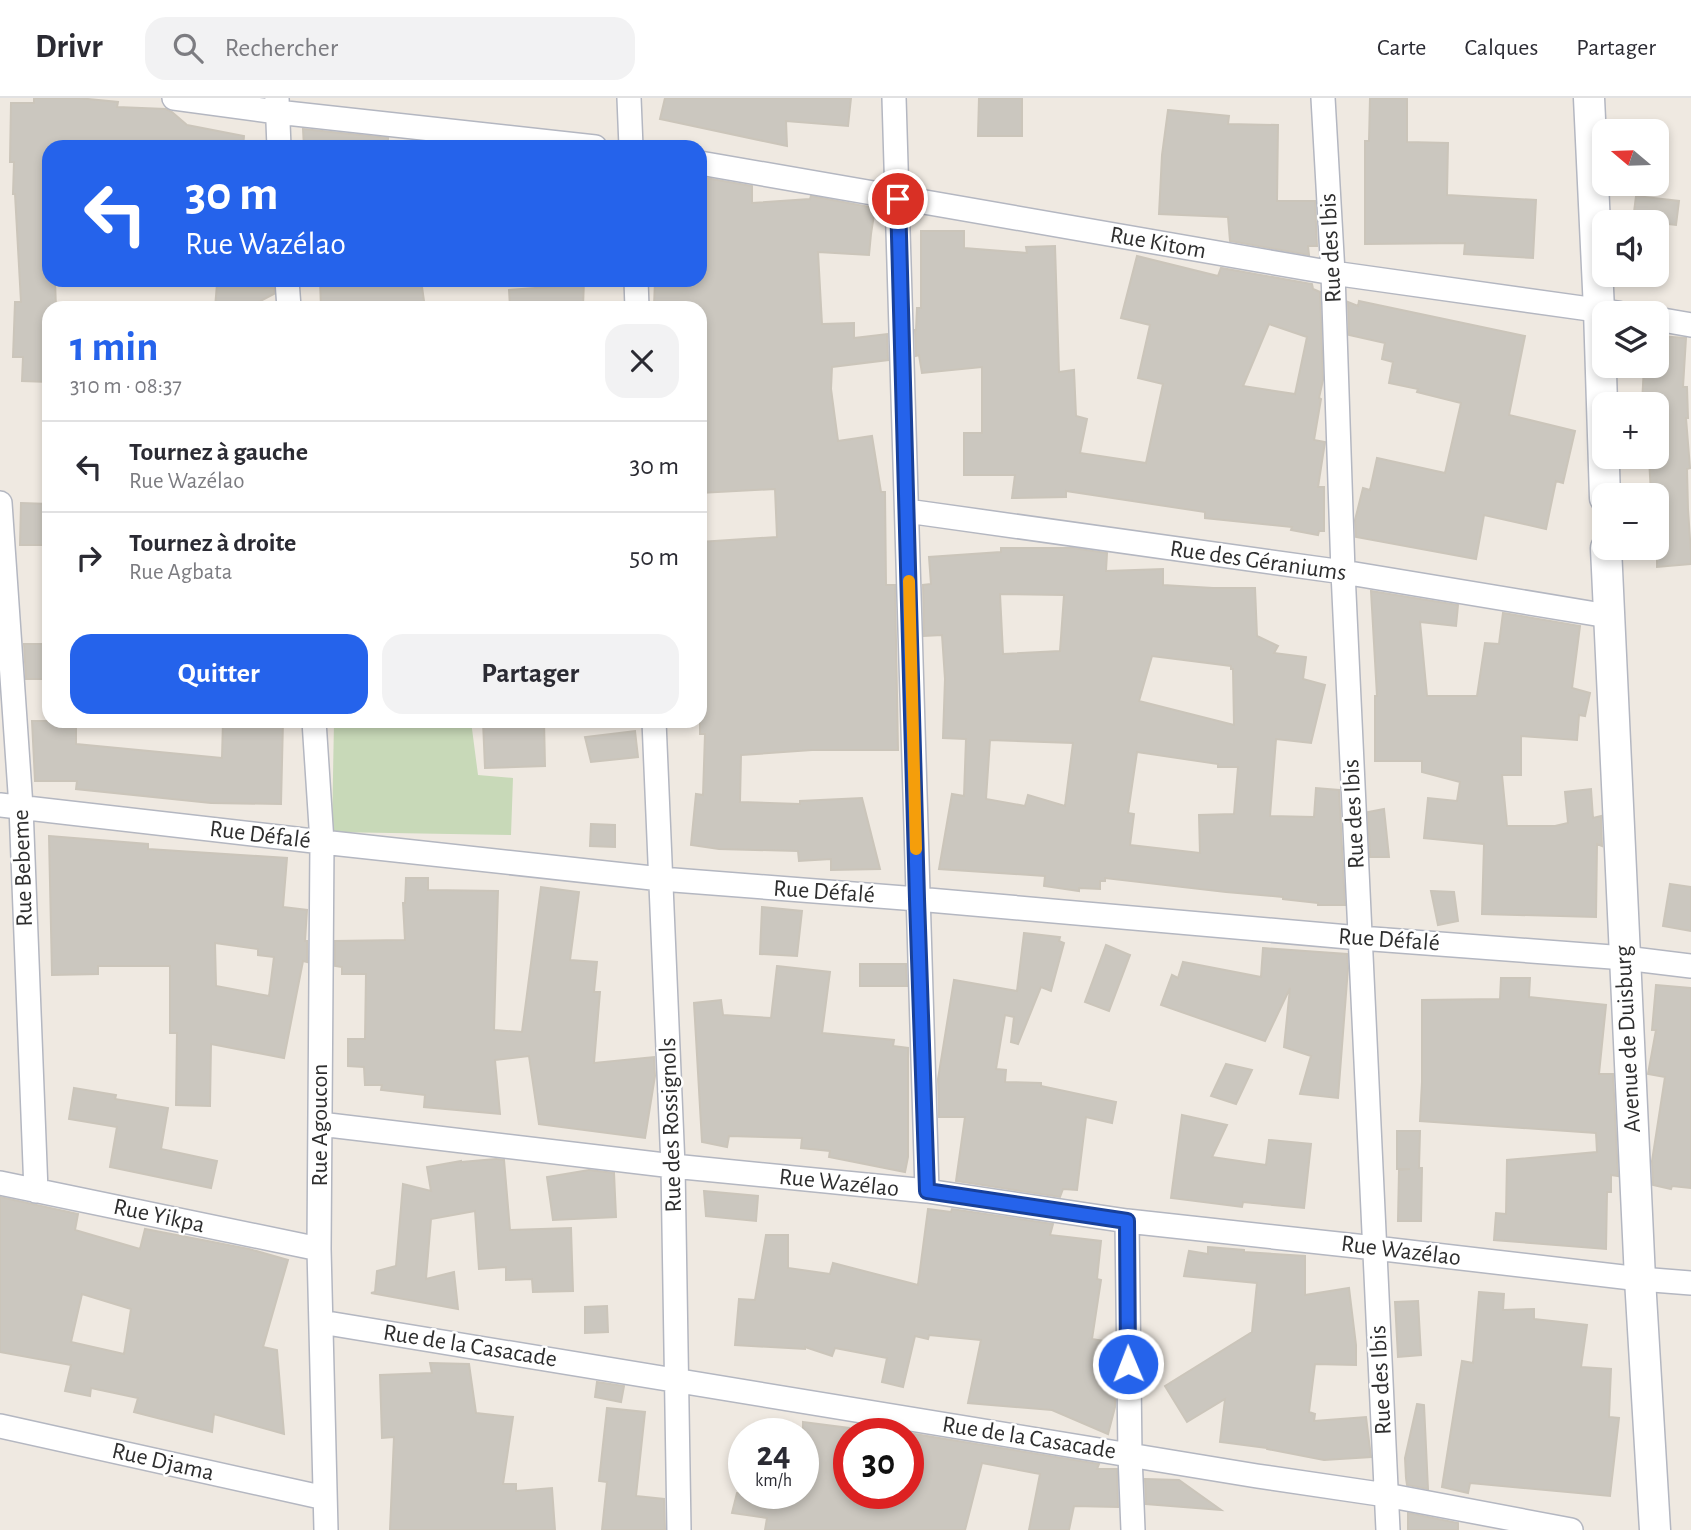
<!DOCTYPE html>
<html lang="fr">
<meta charset="utf-8">
<style>
body{margin:0;font-family:"Alegreya Sans",sans-serif;background:#f2f2f3;color:#2b2b33;height:100vh;display:flex;flex-direction:column;font-size:26px;white-space:nowrap}
*{box-sizing:border-box;margin:0}
p{font-size:23px;color:#7c7c81}
.icon{flex:none;width:38px;height:38px;fill:none;stroke:currentColor;stroke-width:2;stroke-linecap:round;stroke-linejoin:round}
.map{position:relative;flex:1;overflow:hidden}
.sheet{position:absolute;left:42px;top:203px;width:665px;height:427px;display:flex;flex-direction:column;background:#fff;border-radius:21px;box-shadow:0 4px 10px #0003}
.sheet>*{flex:none}
.banner{position:absolute;left:42px;top:42px;width:665px;height:147px;border-radius:21px;box-shadow:0 4px 10px #0003;background:#2563eb;color:#fff;overflow:hidden}
.needle{width:46px;rotate:289deg}
.buttons{position:absolute;left:1592px;top:21px;display:grid;gap:14px}
.buttons a{display:grid;place-items:center;width:77px;height:77px;border-radius:14px;background:#fff;box-shadow:0 4px 10px #0003;font-size:35px}
.speed{position:absolute;left:728px;top:1320px;display:flex;gap:14px;font-size:35px;font-weight:700;text-align:center}
.speed>*{display:grid;place-content:center;width:91px;height:91px;border-radius:50%;background:#fff;box-shadow:0 4px 10px #0003;line-height:1}
.speed small{font-size:18px;font-weight:400}
.speed .limit{border:10px solid #d22;background:#fff;color:#111}
.pin{position:absolute;display:grid;place-items:center;width:60px;height:60px;color:#fff;margin:-30px;border:4px solid #fff;border-radius:50%;box-shadow:0 2px 7px #0007}
.me{position:absolute;width:77px;margin:-38px;rotate:359deg;stroke-linejoin:round;filter:drop-shadow(0 0 5px #0008)}
.turn{display:flex;align-items:center;gap:24px;height:147px;padding:0 28px;font-size:32px}
.turn .icon{width:91px;height:91px;stroke-width:2.5}
.turn b{display:block;font-size:49px;line-height:60px}
.round{display:grid;place-items:center;flex:none;width:74px;height:74px;border-radius:21px;background:#f2f2f3}
.head{display:flex;align-items:center;justify-content:space-between;height:119px;padding:0 28px}
h1{font-size:42px;font-weight:700;line-height:52px;color:#2563eb}
.cta{display:flex;gap:14px;margin-top:auto;padding:14px 28px}
.cta a{flex:1;height:80px;border-radius:21px;background:#2563eb;color:#fff;font-size:28px;font-weight:700;line-height:80px;text-align:center}
.cta a+a{background:#f2f2f3;color:#2b2b33}
ul{padding:0;list-style:none}
li{display:flex;align-items:center;gap:21px;height:91px;padding:0 28px;border-top:2px solid #e1e1e2}
li div{flex:1}
li b{display:block;font-size:26px}
li em{font-style:normal}
header{display:flex;align-items:center;gap:42px;box-sizing:border-box;height:98px;padding:0 35px;background:#fff;border-bottom:2px solid #e1e1e2}
header strong{font-size:33px}
nav{display:flex;gap:38px;margin-inline-start:auto;font-size:24px}
.search{width:490px;height:63px;background:#f2f2f3;display:flex;align-items:center;gap:18px;box-sizing:border-box;padding:0 24px;border-radius:21px;color:#7c7c81;font-size:26px}
.map>svg:first-child{display:block}
</style>
<header>
<strong>Drivr</strong>
<div class="search"><svg class="icon" aria-label="search" viewBox="0 0 24 24"><circle cx="10" cy="10" r="6"/><path d="M15 15l6 6"/></svg>Rechercher</div>
<nav><a>Carte</a><a>Calques</a><a>Partager</a></nav>
</header>
<div class="map">
<svg width="1691" height="1432" viewBox="0 0 1691 1432">
<rect width="100%" height="100%" fill="#efe9e1"/>
<path fill="#c8d9b8" d="M 334,623 L 471,623 L 478,677 L 513,680 L 511,737 L 332,734 Z"/>
<path fill="#cbc7bf" stroke="#cbc5ba" stroke-width="2" fill-rule="evenodd" d="M 34,0 L 78,0 L 118,4 L 117,9 L 166,11 L 172,14 L 187,27 L 244,38 L 243,49 L 49,49 L 49,182 L 55,182 L 56,210 L 49,210 L 49,284 L 22,283 L 23,259 L 13,259 L 15,204 L 21,204 L 15,96 L 13,96 L 14,64 L 10,64 L 11,5 L 34,5 Z
M 665,0 L 851,0 L 848,28 L 786,23 L 787,48 L 660,21 Z
M 979,0 L 1022,0 L 1022,38 L 978,38 Z
M 1370,0 L 1407,0 L 1407,44 L 1448,45 L 1447,97 L 1536,102 L 1533,160 L 1464,156 L 1465,145 L 1365,146 L 1365,43 L 1369,43 Z
M 1168,12 L 1229,18 L 1228,26 L 1278,27 L 1277,103 L 1315,103 L 1317,148 L 1308,148 L 1309,157 L 1230,143 L 1228,119 L 1159,116 L 1162,57 Z
M 303,31 L 388,40 L 388,49 L 304,49 Z
M 700,79 L 752,88 L 752,105 L 810,101 L 811,98 L 875,110 L 871,136 L 869,157 L 818,154 L 822,226 L 854,225 L 854,240 L 887,236 L 888,262 L 832,269 L 831,291 L 838,343 L 872,338 L 881,394 L 885,394 L 886,487 L 895,487 L 898,652 L 812,652 L 741,657 L 740,704 L 800,706 L 800,703 L 862,700 L 880,771 L 831,772 L 831,761 L 799,763 L 798,753 L 719,751 L 691,747 L 696,696 L 703,697 L 705,636 L 700,636 L 700,444 L 777,439 L 775,391 L 700,395 L 700,210 L 654,209 L 655,182 L 700,182 Z
M 1636,98 L 1679,103 L 1676,127 L 1633,122 Z
M 921,133 L 964,133 L 964,150 L 1027,155 L 1026,149 L 1055,148 L 1059,274 L 1074,272 L 1076,318 L 1087,321 L 1080,355 L 1146,365 L 1163,286 L 1138,280 L 1150,227 L 1121,220 L 1137,158 L 1218,178 L 1221,170 L 1312,186 L 1313,191 L 1320,194 L 1323,282 L 1319,300 L 1321,301 L 1314,342 L 1325,344 L 1318,389 L 1324,389 L 1324,433 L 1319,433 L 1318,437 L 1291,432 L 1292,429 L 1205,420 L 1205,414 L 1066,393 L 1066,399 L 1012,400 L 1015,377 L 964,377 L 964,335 L 982,335 L 982,269 L 922,275 L 919,257 L 916,258 L 915,232 L 916,232 L 917,210 L 921,210 ZM 1269,226 L 1307,239 L 1295,296 L 1243,288 Z
M 320,182 L 421,182 L 425,210 L 321,210 Z
M 562,182 L 584,182 L 583,209 L 510,209 L 509,192 L 562,188 Z
M 217,186 L 274,190 L 274,196 L 247,210 L 215,210 Z
M 1359,203 L 1525,238 L 1509,317 L 1575,333 L 1563,385 L 1556,383 L 1546,431 L 1484,417 L 1476,461 L 1356,439 L 1355,422 L 1363,390 L 1370,392 L 1377,360 L 1445,375 L 1461,305 L 1417,294 L 1418,291 L 1389,285 L 1393,264 L 1382,261 L 1385,245 L 1349,237 L 1348,204 L 1358,208 Z
M 1657,238 L 1686,240 L 1683,289 L 1687,289 L 1688,320 L 1686,320 L 1690,370 L 1687,371 L 1688,411 L 1691,456 L 1691,466 L 1657,469 L 1657,397 L 1651,397 L 1649,359 L 1657,359 L 1657,306 L 1642,306 L 1644,268 L 1657,268 Z
M 21,405 L 49,406 L 49,447 L 20,447 Z
M 1001,450 L 1073,450 L 1107,455 L 1106,473 L 1163,471 L 1163,487 L 1213,490 L 1255,490 L 1257,538 L 1278,548 L 1274,555 L 1306,559 L 1303,581 L 1325,587 L 1311,645 L 1276,641 L 1270,718 L 1314,719 L 1316,690 L 1339,692 L 1345,807 L 1318,807 L 1318,805 L 1283,801 L 1283,799 L 1226,794 L 1105,780 L 1105,783 L 1100,783 L 1100,791 L 1079,790 L 1079,793 L 1044,788 L 1045,778 L 939,771 L 952,696 L 964,698 L 966,641 L 943,640 L 945,581 L 942,537 L 924,538 L 923,487 L 931,486 L 929,459 L 1001,454 ZM 1000,496 L 1064,497 L 1060,553 L 1003,556 ZM 1152,558 L 1231,568 L 1231,571 L 1233,571 L 1234,627 L 1139,603 ZM 990,642 L 1073,645 L 1065,708 L 1028,697 L 1025,708 L 986,701 ZM 1137,654 L 1218,666 L 1218,669 L 1238,669 L 1234,716 L 1199,717 L 1200,755 L 1130,747 L 1134,716 L 1128,715 Z
M 1371,493 L 1458,507 L 1456,528 L 1420,524 L 1427,598 L 1477,598 L 1485,545 L 1499,546 L 1503,515 L 1580,528 L 1572,590 L 1590,595 L 1585,618 L 1579,617 L 1577,642 L 1521,638 L 1521,677 L 1502,677 L 1507,728 L 1555,728 L 1568,725 L 1565,694 L 1591,691 L 1593,720 L 1601,718 L 1602,748 L 1597,746 L 1596,819 L 1482,816 L 1484,746 L 1424,740 L 1428,700 L 1457,703 L 1460,684 L 1422,674 L 1422,663 L 1375,663 L 1375,598 L 1377,598 Z
M 24,546 L 49,546 L 49,581 L 26,581 Z
M 32,623 L 76,623 L 76,646 L 222,660 L 223,623 L 283,623 L 281,706 L 211,705 L 76,691 L 77,683 L 35,683 Z
M 483,623 L 544,623 L 545,668 L 485,670 Z
M 635,633 L 638,659 L 591,664 L 585,639 Z
M 1384,711 L 1389,759 L 1370,759 L 1368,714 Z
M 591,726 L 615,727 L 615,749 L 590,748 Z
M 49,738 L 148,746 L 148,751 L 287,760 L 283,809 L 307,812 L 305,843 L 307,843 L 307,864 L 303,863 L 284,960 L 211,946 L 210,1008 L 176,1007 L 177,935 L 170,935 L 170,868 L 98,868 L 98,876 L 52,877 ZM 215,845 L 258,851 L 258,857 L 274,859 L 269,898 L 216,888 Z
M 406,780 L 428,780 L 428,792 L 498,793 L 494,932 L 522,934 L 541,789 L 579,794 L 570,862 L 597,864 L 594,894 L 600,894 L 594,965 L 654,959 L 655,978 L 645,1040 L 539,1026 L 529,958 L 495,962 L 500,1016 L 424,1009 L 425,997 L 381,992 L 382,987 L 365,987 L 364,969 L 348,968 L 348,941 L 365,941 L 366,876 L 342,876 L 342,869 L 335,868 L 335,843 L 405,842 L 403,805 L 405,805 Z
M 1670,786 L 1691,789 L 1691,833 L 1663,828 Z
M 1431,793 L 1454,794 L 1458,823 L 1438,827 Z
M 762,809 L 802,813 L 797,858 L 760,856 Z
M 1024,835 L 1060,839 L 1059,843 L 1064,845 L 1051,893 L 1041,889 L 1018,946 L 1011,944 L 1014,919 L 1005,917 L 996,971 L 1006,972 L 1005,984 L 1041,985 L 1041,988 L 1116,1004 L 1112,1025 L 1086,1019 L 1077,1092 L 1063,1091 L 1060,1099 L 956,1083 L 965,1019 L 939,1019 L 938,981 L 954,882 L 1017,893 Z
M 1106,847 L 1130,857 L 1109,913 L 1085,904 Z
M 1263,850 L 1347,856 L 1348,870 L 1338,1000 L 1300,996 L 1311,958 L 1284,949 L 1290,890 L 1265,943 L 1161,907 L 1172,877 L 1178,880 L 1183,864 L 1261,879 Z
M 860,866 L 906,866 L 907,888 L 860,888 Z
M 777,868 L 830,874 L 822,935 L 894,942 L 893,948 L 908,950 L 908,1059 L 905,1074 L 829,1059 L 830,1053 L 801,1050 L 802,1040 L 729,1038 L 727,1049 L 702,1044 L 694,905 L 721,902 L 723,917 L 771,920 Z
M 1501,880 L 1530,880 L 1529,899 L 1606,907 L 1599,976 L 1613,976 L 1618,1078 L 1611,1077 L 1611,1094 L 1607,1094 L 1606,1151 L 1494,1142 L 1496,1115 L 1506,1116 L 1507,1062 L 1597,1054 L 1596,1035 L 1420,1023 L 1422,984 L 1422,902 L 1500,901 Z
M 1656,887 L 1691,890 L 1691,1090 L 1672,1088 L 1671,1091 L 1653,1087 L 1652,1063 L 1665,979 L 1648,976 L 1656,932 L 1652,932 Z
M 1226,966 L 1252,972 L 1236,1006 L 1211,998 Z
M 74,990 L 116,997 L 115,1001 L 168,1010 L 161,1051 L 217,1063 L 211,1090 L 110,1069 L 117,1029 L 69,1021 Z
M 1182,1017 L 1227,1027 L 1212,1059 L 1266,1067 L 1269,1042 L 1311,1046 L 1304,1110 L 1243,1104 L 1242,1109 L 1171,1100 Z
M 1397,1033 L 1420,1033 L 1419,1070 L 1422,1070 L 1421,1123 L 1398,1123 L 1399,1072 L 1410,1071 L 1397,1071 Z
M 496,1061 L 504,1062 L 510,1132 L 571,1130 L 573,1193 L 533,1194 L 532,1181 L 506,1182 L 506,1169 L 479,1171 L 475,1113 L 431,1121 L 426,1181 L 454,1174 L 458,1211 L 371,1195 L 375,1194 L 377,1173 L 396,1168 L 403,1086 L 431,1093 L 427,1069 L 461,1063 L 461,1064 Z
M 589,1072 L 614,1075 L 616,1119 L 553,1122 L 547,1079 Z
M 704,1093 L 758,1098 L 756,1123 L 706,1118 Z
M 0,1099 L 78,1116 L 75,1132 L 140,1151 L 145,1131 L 249,1151 L 288,1162 L 263,1249 L 277,1252 L 284,1336 L 214,1316 L 212,1334 L 134,1314 L 138,1300 L 91,1290 L 90,1298 L 65,1293 L 71,1267 L 0,1254 ZM 82,1196 L 131,1211 L 124,1256 L 71,1244 Z
M 928,1111 L 951,1114 L 952,1111 L 1053,1126 L 1050,1137 L 1101,1143 L 1097,1181 L 1101,1182 L 1092,1241 L 1104,1243 L 1101,1263 L 1115,1262 L 1115,1309 L 1108,1336 L 1052,1312 L 968,1305 L 981,1242 L 929,1237 L 928,1241 L 915,1238 L 903,1289 L 882,1284 L 887,1260 L 835,1250 L 832,1258 L 805,1249 L 805,1251 L 735,1247 L 739,1201 L 755,1202 L 766,1137 L 788,1137 L 788,1170 L 830,1176 L 833,1165 L 918,1187 Z
M 1208,1149 L 1244,1152 L 1244,1154 L 1305,1158 L 1305,1197 L 1349,1190 L 1356,1247 L 1356,1267 L 1315,1266 L 1309,1314 L 1315,1316 L 1314,1323 L 1366,1319 L 1371,1359 L 1324,1362 L 1267,1351 L 1267,1350 L 1220,1344 L 1225,1301 L 1187,1324 L 1165,1288 L 1252,1234 L 1257,1185 L 1184,1178 L 1189,1153 L 1208,1156 Z
M 1479,1194 L 1504,1196 L 1503,1212 L 1534,1211 L 1534,1221 L 1587,1227 L 1581,1269 L 1611,1271 L 1609,1319 L 1619,1320 L 1610,1398 L 1470,1385 L 1468,1395 L 1442,1389 L 1462,1263 L 1473,1265 Z
M 1418,1203 L 1421,1257 L 1398,1259 L 1395,1204 Z
M 607,1208 L 608,1234 L 585,1235 L 585,1209 Z
M 430,1265 L 469,1266 L 476,1315 L 513,1319 L 503,1386 L 516,1386 L 516,1393 L 552,1390 L 555,1432 L 390,1432 L 394,1339 L 382,1340 L 380,1277 L 432,1275 Z
M 597,1284 L 624,1288 L 621,1304 L 595,1299 Z
M 1417,1306 L 1424,1307 L 1428,1391 L 1407,1387 L 1406,1380 L 1405,1360 Z
M 607,1310 L 645,1314 L 636,1398 L 664,1401 L 665,1432 L 602,1432 L 607,1384 L 599,1383 Z
M 803,1324 L 849,1330 L 849,1395 L 908,1395 L 908,1335 L 1099,1366 L 1097,1371 L 1117,1371 L 1118,1409 L 1074,1408 L 1069,1432 L 1029,1432 L 1040,1376 L 982,1365 L 965,1432 L 765,1432 L 767,1420 L 732,1415 L 737,1395 L 803,1395 Z
M 1145,1381 L 1179,1382 L 1221,1412 L 1146,1406 Z
M 1408,1415 L 1458,1425 L 1458,1432 L 1408,1432 Z"/>
<g fill="none" stroke-linecap="round" stroke-linejoin="round">
<g stroke="#b4b7c1" stroke-width="26">
<path id="minor" d="M 174,0 L 277,14 L 595,49
M 277,0 L 279,49
M 629,0 L 631,49
M 894,0 L 927,1093
M 1323,0 L 1333,175 L 1343,474 L 1388,1432
M 700,65 L 1333,175 L 1618,215
M 287,182 L 289,210
M 636,182 L 637,210
M 1657,221 L 1691,227
M 0,405 L 21,709 L 36,1093
M 907,413 L 1343,474 L 1608,518
M 314,623 L 322,744 L 319,1151 L 326,1432
M 654,623 L 673,1068 L 679,1432
M 0,707 L 322,744 L 661,781 L 917,801 L 1360,840 L 1625,860 L 1691,868
M 320,1026 L 673,1068 L 927,1093 L 1127,1123 L 1375,1150 L 1640,1181 L 1691,1185
M 0,1085 L 319,1151
M 1127,1123 L 1130,1357 L 1133,1432
M 321,1224 L 1257,1378 L 1386,1397 L 1571,1432
M 0,1328 L 325,1400"/>
</g>
<g stroke="#b4b7c1" stroke-width="33">
<path id="tertiary" d="M 1589,0 L 1599,212 L 1605,400
M 1606,450 L 1640,1181 L 1655,1432"/>
</g>
<use href="#minor" stroke="#fff" stroke-width="23"/>
<use href="#tertiary" stroke="#fff" stroke-width="30"/>
</g>
<g fill="none" stroke-linecap="round" stroke-linejoin="round">
<g stroke="#184099" stroke-width="18">
<path id="route" d="M 898,101 L 917,801 L 927,1093 L 1127,1123 L 1128,1266"/>
</g>
<use href="#route" stroke="#2563eb" stroke-width="12"/>
<path stroke="#f59e0b" stroke-width="12" d="M 909,483 L 916,751"/>
</g>
<g text-anchor="middle" dominant-baseline="central" stroke-width="5" stroke-linejoin="round" paint-order="stroke">
<g font-size="24" fill="#2e2e2e" stroke="#fff">
<text transform="translate(1158 145) rotate(10)">Rue Kitom</text>
<text transform="translate(1331 150) rotate(-93)">Rue des Ibis</text>
<text transform="translate(1258 463) rotate(8)">Rue des Géraniums</text>
<text transform="translate(1354 716) rotate(-93)">Rue des Ibis</text>
<text transform="translate(260 737) rotate(7)">Rue Défalé</text>
<text transform="translate(23 770) rotate(-92)">Rue Bebeme</text>
<text transform="translate(824 794) rotate(4)">Rue Défalé</text>
<text transform="translate(1389 842) rotate(4)">Rue Défalé</text>
<text transform="translate(1628 941) rotate(-93)">Avenue de Duisburg</text>
<text transform="translate(320 1027) rotate(-90)">Rue Agoucon</text>
<text transform="translate(671 1027) rotate(-92)">Rue des Rossignols</text>
<text transform="translate(839 1085) rotate(6)">Rue Wazélao</text>
<text transform="translate(159 1118) rotate(12)">Rue Yikpa</text>
<text transform="translate(1401 1153) rotate(7)">Rue Wazélao</text>
<text transform="translate(470 1248) rotate(9)">Rue de la Casacade</text>
<text transform="translate(1381 1282) rotate(-93)">Rue des Ibis</text>
<text transform="translate(1029 1340) rotate(9)">Rue de la Casacade</text>
<text transform="translate(163 1364) rotate(13)">Rue Djama</text>
</g>
</g>
</svg>
<div class="buttons">
<a><svg class="needle" viewBox="-14 -14 28 28"><path d="M0-13l5 13h-10z" fill="#e53935"/><path d="M0 13l5-13h-10z" fill="#7c7c81"/></svg></a>
<a><svg class="icon" aria-label="sound" viewBox="0 0 24 24"><path d="M4 9h4l5-4v14l-5-4H4zM17 9q2 3 0 6"/></svg></a>
<a><svg class="icon" aria-label="layers" viewBox="0 0 24 24"><path d="M12 4l9 5-9 5-9-5zM3 14l9 5 9-5"/></svg></a>
<a>+</a>
<a>−</a>
</div>
<div class="speed"><div>24<small>km/h</small></div><div class="limit">30</div></div>
<div class="pin" style="left:898px;top:101px;background:#d93025"><svg class="icon" aria-label="arrive" viewBox="0 0 24 24"><path d="M6 21V4h12l-3 4 3 4H6"/></svg></div>
<svg class="me" style="left:1128px;top:1266px" viewBox="-20 -20 40 40"><circle r="17" fill="#2563eb" stroke="#fff" stroke-width="3"/><path d="M0-11L8 9 0 5-8 9z" fill="#fff"/></svg>
<div class="banner">
<div class="turn"><svg class="icon" aria-label="left" viewBox="0 0 24 24"><path d="M17 20v-9H6M10 6l-5 5 5 5"/></svg><div><b>30 m</b>Rue Wazélao</div></div>
</div>
<section class="sheet">
<div class="head"><div><h1>1 min</h1><p>310 m · 08:37</p></div><a class="round"><svg class="icon" aria-label="close" viewBox="0 0 24 24"><path d="M6 6l12 12M18 6L6 18"/></svg></a></div>
<ul>
<li><svg class="icon" aria-label="left" viewBox="0 0 24 24"><path d="M17 20v-9H6M10 6l-5 5 5 5"/></svg><div><b>Tournez à gauche</b><p>Rue Wazélao</p></div><em>30 m</em></li>
<li><svg class="icon" aria-label="right" viewBox="0 0 24 24"><path d="M7 20v-9h11M14 6l5 5-5 5"/></svg><div><b>Tournez à droite</b><p>Rue Agbata</p></div><em>50 m</em></li>
</ul>
<div class="cta"><a>Quitter</a><a>Partager</a></div>
</section>
</div>
